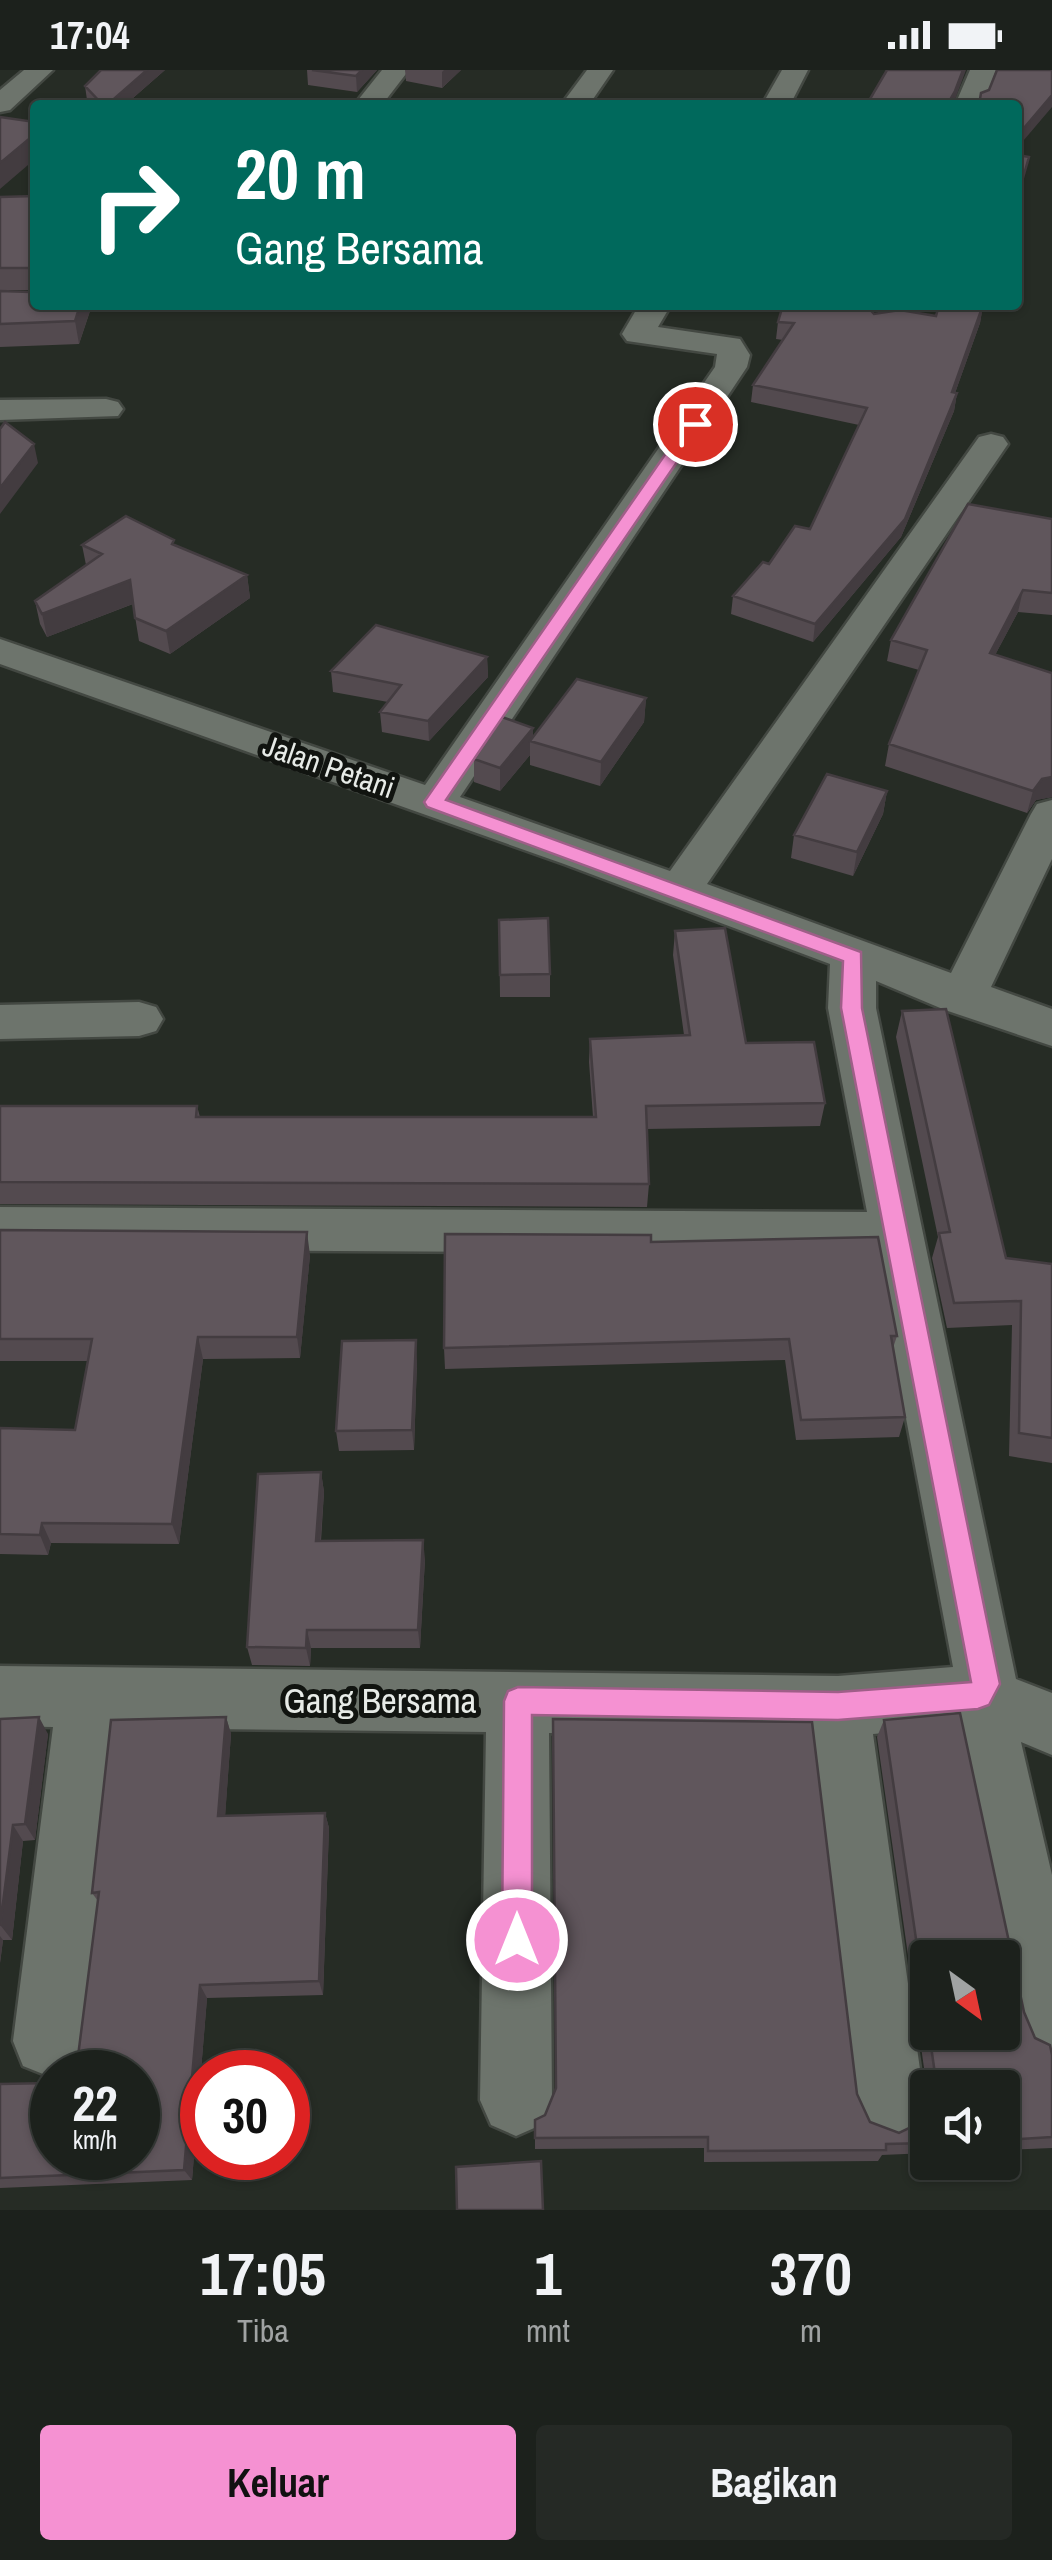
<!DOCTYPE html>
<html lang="id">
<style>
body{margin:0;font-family:"Archivo Narrow",sans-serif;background:#252925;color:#f1f3f6;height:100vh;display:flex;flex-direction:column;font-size:38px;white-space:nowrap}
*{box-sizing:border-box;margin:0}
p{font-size:32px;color:#a0a3a3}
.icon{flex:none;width:55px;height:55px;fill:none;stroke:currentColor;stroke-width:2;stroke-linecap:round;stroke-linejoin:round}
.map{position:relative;height:2140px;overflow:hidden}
.sheet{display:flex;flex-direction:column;background:#1c211c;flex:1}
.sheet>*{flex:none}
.top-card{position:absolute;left:30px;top:30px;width:992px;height:210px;border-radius:10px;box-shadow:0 2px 8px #0004,0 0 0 2px #3a3e3b;background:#00695c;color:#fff;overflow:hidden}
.needle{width:65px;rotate:147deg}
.buttons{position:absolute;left:910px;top:1870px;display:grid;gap:20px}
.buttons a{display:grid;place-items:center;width:110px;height:110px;border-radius:10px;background:#1c211c;box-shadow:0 2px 8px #0004,0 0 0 2px #3a3e3b;font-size:50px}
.speed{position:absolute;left:30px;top:1980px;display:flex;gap:20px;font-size:50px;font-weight:700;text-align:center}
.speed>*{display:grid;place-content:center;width:130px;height:130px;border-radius:50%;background:#1c211c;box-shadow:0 2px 8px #0004,0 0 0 2px #3a3e3b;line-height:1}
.speed small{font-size:25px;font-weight:400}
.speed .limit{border:15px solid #d22;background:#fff;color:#111}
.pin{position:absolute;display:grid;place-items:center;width:85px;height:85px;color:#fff;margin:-42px;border:5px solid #fff;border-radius:50%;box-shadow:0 2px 10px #0007}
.me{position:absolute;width:110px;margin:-55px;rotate:0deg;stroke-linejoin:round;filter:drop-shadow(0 0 8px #0008)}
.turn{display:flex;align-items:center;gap:35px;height:210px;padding:0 40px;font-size:45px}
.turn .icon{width:130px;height:130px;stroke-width:2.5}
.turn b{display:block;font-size:70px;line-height:85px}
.eta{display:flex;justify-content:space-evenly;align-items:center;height:170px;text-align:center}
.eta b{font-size:60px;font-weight:700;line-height:70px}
.button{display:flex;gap:20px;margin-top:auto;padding:20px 40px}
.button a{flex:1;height:115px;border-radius:10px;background:#f591d2;color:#111;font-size:40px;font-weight:700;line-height:115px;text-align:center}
.button a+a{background:#252925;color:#f1f3f6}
.status{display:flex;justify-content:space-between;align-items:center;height:70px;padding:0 50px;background:#1c211c;direction:ltr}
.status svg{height:28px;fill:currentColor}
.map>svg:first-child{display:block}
</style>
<div class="status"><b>17:04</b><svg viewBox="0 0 49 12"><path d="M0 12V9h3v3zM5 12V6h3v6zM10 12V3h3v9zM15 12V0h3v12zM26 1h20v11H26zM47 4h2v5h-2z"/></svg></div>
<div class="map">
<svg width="1052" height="2140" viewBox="0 0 1052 2140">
<rect width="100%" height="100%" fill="#262c25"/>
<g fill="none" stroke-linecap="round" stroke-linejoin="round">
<g stroke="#434842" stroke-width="5">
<path id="minor" d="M 24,0 L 53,0 L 10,40 L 0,42 L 0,20 Z
M 382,0 L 409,0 L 382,35 L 354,35 Z
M 587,0 L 613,0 L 589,35 L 561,35 Z
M 782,0 L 808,0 L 790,35 L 762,35 Z
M 970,0 L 996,0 L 983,35 L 955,35 Z
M 639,235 L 671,235 L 658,257 L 740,269 L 750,285 L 747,297 L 460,727 L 670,801 L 979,367 L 991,364 L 1003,367 L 1008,374 L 707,814 L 951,903 L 1031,744 L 1037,734 L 1052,730 L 1052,789 L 991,917 L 1052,939 L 1052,976 L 945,940 L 876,911 L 876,938 L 1016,1609 L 1052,1623 L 1052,1685 L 1021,1672 L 1052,1805 L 1052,1989 L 1027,1979 L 1017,1954 L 955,1657 L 873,1664 L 925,2035 L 914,2060 L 889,2071 L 864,2060 L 853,2035 L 810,1666 L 549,1663 L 552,2030 L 541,2055 L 516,2066 L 491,2055 L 480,2030 L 486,1662 L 116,1658 L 83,1971 L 73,1996 L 48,2006 L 23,1996 L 13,1971 L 53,1657 L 0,1656 L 0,1596 L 838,1606 L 953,1597 L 875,1184 L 0,1179 L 0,1137 L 867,1142 L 828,938 L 830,894 L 564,794 L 0,594 L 0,569 L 425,715 L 715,297 L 717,284 L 627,271 L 622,264 Z
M 106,329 L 118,332 L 123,339 L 118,346 L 0,350 L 0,330 Z
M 139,932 L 156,937 L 163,949 L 156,961 L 139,966 L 0,969 L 0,935 Z"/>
</g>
<use href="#minor" fill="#6d746c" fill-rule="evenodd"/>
</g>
<path fill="#534a4f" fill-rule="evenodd" d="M 165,0 L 125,35 L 92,35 L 87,30 L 85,16 Z
M 307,0 L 377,0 L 357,22 L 308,15 Z
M 405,0 L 461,0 L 442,18 L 406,11 Z
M 35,126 L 35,235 L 92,235 L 79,274 L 0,277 L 0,221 L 30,222 L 34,220 L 0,220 L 0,127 Z
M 983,235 L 980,253 L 955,323 L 957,323 L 954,341 L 901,467 L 813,572 L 731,544 L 733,526 L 810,459 L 859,355 L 751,332 L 753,315 L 783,270 L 776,269 L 778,252 L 874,244 L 936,246 Z
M 1052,449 L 1052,545 L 1018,542 L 995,585 L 1052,603 L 1052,727 L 1036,730 L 1027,743 L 885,696 L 889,674 L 919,600 L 887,591 L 891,570 Z
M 82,475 L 175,475 L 247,505 L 250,528 L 170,584 L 139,571 L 133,534 L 47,567 L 40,554 L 35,531 L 86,495 Z
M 487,587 L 488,607 L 429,671 L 382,662 L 380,642 L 388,632 L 333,622 L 331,601 Z
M 646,628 L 644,652 L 600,716 L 530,695 L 530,685 L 500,721 L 474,712 L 474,689 Z
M 887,721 L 883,744 L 853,806 L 791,788 L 794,765 Z
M 499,850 L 550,904 L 550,927 L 500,927 Z
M 675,861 L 746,973 L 825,1033 L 820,1056 L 647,1059 L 649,1114 L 647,1137 L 0,1134 L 0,1036 L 197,1036 L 200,1047 L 593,1047 L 589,992 L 590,969 L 684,965 L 673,885 Z
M 902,941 L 1006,1188 L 1052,1194 L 1052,1393 L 1009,1386 L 1012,1255 L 947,1258 L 932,1188 L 938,1167 L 896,967 Z
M 0,1160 L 310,1185 L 300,1288 L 203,1289 L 179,1474 L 51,1473 L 48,1485 L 0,1484 L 0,1358 L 75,1360 L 88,1291 L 0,1291 Z
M 651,1172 L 897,1266 L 893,1278 L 905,1347 L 899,1367 L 796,1370 L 785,1290 L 445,1299 L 444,1278 Z
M 417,1291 L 414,1380 L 339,1381 L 336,1361 Z
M 321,1402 L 324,1422 L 321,1471 L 425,1489 L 420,1578 L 311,1578 L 310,1596 L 252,1595 L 247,1577 Z
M 226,1647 L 231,1664 L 225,1746 L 325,1743 L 329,1758 L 323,1925 L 207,1928 L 192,2110 L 0,2118 L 0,2014 L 138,2088 L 98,1831 L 92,1823 Z
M 0,1649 L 48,1664 L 35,1770 L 23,1771 L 12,1870 L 3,1870 L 0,1893 Z
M 884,1650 L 1024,1942 L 1035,1968 L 1052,1985 L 1052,2078 L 1002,2080 L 1002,2018 L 928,2018 L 928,2026 L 877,1667 ZM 928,1888 L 1002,1962 L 928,1962 Z
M 553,1667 L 857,2024 L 870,2052 L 899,2063 L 921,2053 L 928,2037 L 928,2083 L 882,2085 L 878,2091 L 704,2092 L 704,2078 L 535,2079 L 535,2050 L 545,2045 L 556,2020 Z"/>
<path fill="#433c40" d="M 147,0 L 165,0 L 125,35 L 107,35 Z
M 362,0 L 377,0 L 357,22 L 356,6 Z
M 444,0 L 461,0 L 442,18 L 442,2 Z
M 963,0 L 966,0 L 953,35 L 947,35 Z
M 1052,25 L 1052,37 L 1018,77 L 1018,65 Z
M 35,64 L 35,89 L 0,119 L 0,93 Z
M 80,235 L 92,235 L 79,274 L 75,251 Z
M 983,236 L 980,253 L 949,340 L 952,322 Z
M 957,323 L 954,341 L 901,467 L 813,572 L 815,554 Z
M 34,374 L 38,393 L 0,444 L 0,418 Z
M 247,505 L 250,528 L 170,584 L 166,561 Z
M 130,510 L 135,533 L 47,567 L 42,544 Z
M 1023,520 L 1018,542 L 985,604 L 990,583 Z
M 487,587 L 488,607 L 429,671 L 428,651 Z
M 646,628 L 644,652 L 600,716 L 601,692 Z
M 533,658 L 533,672 L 530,671 L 530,685 L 500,721 L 500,698 Z
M 1052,707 L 1052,727 L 1036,730 L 1027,743 L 1033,721 L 1042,709 Z
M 887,721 L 883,744 L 853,806 L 857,782 Z
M 307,1162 L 310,1185 L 300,1288 L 297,1267 Z
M 198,1267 L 203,1289 L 179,1474 L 172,1454 Z
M 416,1270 L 417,1291 L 414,1380 L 412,1360 Z
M 321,1402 L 324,1422 L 319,1490 L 316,1471 Z
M 42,1453 L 51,1473 L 48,1485 L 40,1465 Z
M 423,1470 L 425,1489 L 420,1578 L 418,1560 Z
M 307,1560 L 311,1578 L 310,1596 L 306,1578 Z
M 39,1647 L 48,1664 L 35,1770 L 25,1754 Z
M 226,1647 L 231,1664 L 224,1762 L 218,1746 Z
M 325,1743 L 329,1758 L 323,1925 L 319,1911 Z
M 13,1755 L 23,1771 L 12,1870 L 1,1856 Z
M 0,1866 L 3,1870 L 0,1893 Z
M 200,1915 L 207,1928 L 192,2110 L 184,2100 Z"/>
<path fill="#60565c" stroke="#433c40" stroke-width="2.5" d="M 101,0 L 147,0 L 107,35 L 103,35 L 85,16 Z
M 312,0 L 362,0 L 356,6 Z
M 887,0 L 963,0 L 955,21 L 947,35 L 867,34 Z
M 997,0 L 1052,0 L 1052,25 L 1018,65 L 1018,35 L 979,35 L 981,23 L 989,20 Z
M 0,47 L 35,52 L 35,64 L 0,93 Z
M 1018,85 L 1029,87 L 1018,125 Z
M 35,126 L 35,209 L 33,198 L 0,198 L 0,127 Z
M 35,220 L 35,235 L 80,235 L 75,251 L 0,254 L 0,221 L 30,222 Z
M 783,235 L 866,235 L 874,244 L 900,240 L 936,246 L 939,235 L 983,235 L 952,322 L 957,323 L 905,449 L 815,554 L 733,526 L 763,492 L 769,494 L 795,456 L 810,459 L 867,338 L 753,315 L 794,253 L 778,252 Z
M 5,352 L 34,374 L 0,418 L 0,359 Z
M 968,434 L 1052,449 L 1052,523 L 1023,520 L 990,583 L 1052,603 L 1052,707 L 1042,709 L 1033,721 L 889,674 L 927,580 L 891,570 Z
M 126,446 L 174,470 L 172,474 L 247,505 L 166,561 L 135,548 L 130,510 L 42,544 L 35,531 L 102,484 L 82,475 Z
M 376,555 L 487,587 L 428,651 L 380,642 L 401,615 L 331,601 Z
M 577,609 L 646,628 L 601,692 L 530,671 Z
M 502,647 L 533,658 L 500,698 L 474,689 Z
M 827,704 L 887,721 L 857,782 L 794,765 Z
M 548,848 L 550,904 L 500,905 L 499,850 Z
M 725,858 L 746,973 L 814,972 L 825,1033 L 646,1036 L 649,1114 L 0,1112 L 0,1036 L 197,1036 L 196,1047 L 596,1047 L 590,969 L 690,965 L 675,861 Z
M 946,939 L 1006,1188 L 1052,1194 L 1052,1368 L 1019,1363 L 1021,1231 L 954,1233 L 939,1163 L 950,1162 L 902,941 Z
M 0,1160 L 307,1162 L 297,1267 L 198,1267 L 172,1454 L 42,1453 L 40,1465 L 0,1464 L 0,1358 L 75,1360 L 92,1269 L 0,1269 Z
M 445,1164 L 651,1165 L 651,1172 L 878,1167 L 897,1266 L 891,1266 L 905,1347 L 801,1350 L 789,1269 L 444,1278 Z
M 416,1270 L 412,1360 L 336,1361 L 342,1271 Z
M 321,1402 L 316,1471 L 423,1470 L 418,1560 L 307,1560 L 306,1578 L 247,1577 L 258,1404 Z
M 960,1643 L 1024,1942 L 1035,1968 L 1050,1975 L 1052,1985 L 1052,2067 L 1002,2070 L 1002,2018 L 937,2018 L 929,1962 L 1002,1962 L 1002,1888 L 928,1888 L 928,1951 L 884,1650 Z
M 39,1647 L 25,1754 L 13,1755 L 0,1856 L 0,1649 Z
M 226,1647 L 218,1746 L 325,1743 L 319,1911 L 200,1915 L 184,2100 L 0,2108 L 0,2014 L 52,2013 L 52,2088 L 138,2088 L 138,2002 L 76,2002 L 99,1822 L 92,1823 L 111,1650 Z
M 553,1649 L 812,1652 L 857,2024 L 870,2052 L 899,2063 L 926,2050 L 928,2047 L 928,2073 L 886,2074 L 886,2080 L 708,2081 L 708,2067 L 535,2068 L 535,2050 L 545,2045 L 556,2018 Z
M 541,2091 L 543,2140 L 457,2140 L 456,2097 Z"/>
<path fill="#f591d2" stroke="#9f5e88" stroke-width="2.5" d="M 689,350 L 703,354 L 446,730 L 861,882 L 862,938 L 1000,1614 L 989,1635 L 978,1639 L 838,1650 L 532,1645 L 532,1870 L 528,1881 L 517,1886 L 506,1881 L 502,1870 L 504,1631 L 508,1621 L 518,1617 L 838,1622 L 971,1612 L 841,938 L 843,891 L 427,737 L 424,732 Z"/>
<g text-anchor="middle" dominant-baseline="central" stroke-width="10" stroke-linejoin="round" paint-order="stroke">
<g font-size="30" fill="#e7ebe7" stroke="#111410">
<text transform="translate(329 696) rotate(19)">Jalan Petani</text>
</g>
<g font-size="35" fill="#e7ebe7" stroke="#111410">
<text x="380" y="1630">Gang Bersama</text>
</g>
</g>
</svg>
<div class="buttons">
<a><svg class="needle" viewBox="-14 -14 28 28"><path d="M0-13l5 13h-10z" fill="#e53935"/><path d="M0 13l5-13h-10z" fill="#a0a3a3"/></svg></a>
<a><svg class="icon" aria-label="sound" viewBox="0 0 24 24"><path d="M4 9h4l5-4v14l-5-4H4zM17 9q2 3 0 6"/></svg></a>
</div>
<div class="speed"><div>22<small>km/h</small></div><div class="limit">30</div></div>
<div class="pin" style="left:695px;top:354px;background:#d93025"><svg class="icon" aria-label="arrive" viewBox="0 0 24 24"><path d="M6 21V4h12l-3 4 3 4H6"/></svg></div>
<svg class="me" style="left:517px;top:1870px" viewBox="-20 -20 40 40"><circle r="17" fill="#f591d2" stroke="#fff" stroke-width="3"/><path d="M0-11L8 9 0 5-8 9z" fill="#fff"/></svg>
<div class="top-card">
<div class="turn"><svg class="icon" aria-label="right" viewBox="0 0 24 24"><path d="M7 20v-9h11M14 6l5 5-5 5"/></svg><div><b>20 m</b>Gang Bersama</div></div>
</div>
</div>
<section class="sheet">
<div class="eta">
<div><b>17:05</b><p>Tiba</p></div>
<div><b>1</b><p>mnt</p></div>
<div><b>370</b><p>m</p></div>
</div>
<div class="button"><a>Keluar</a><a>Bagikan</a></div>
</section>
